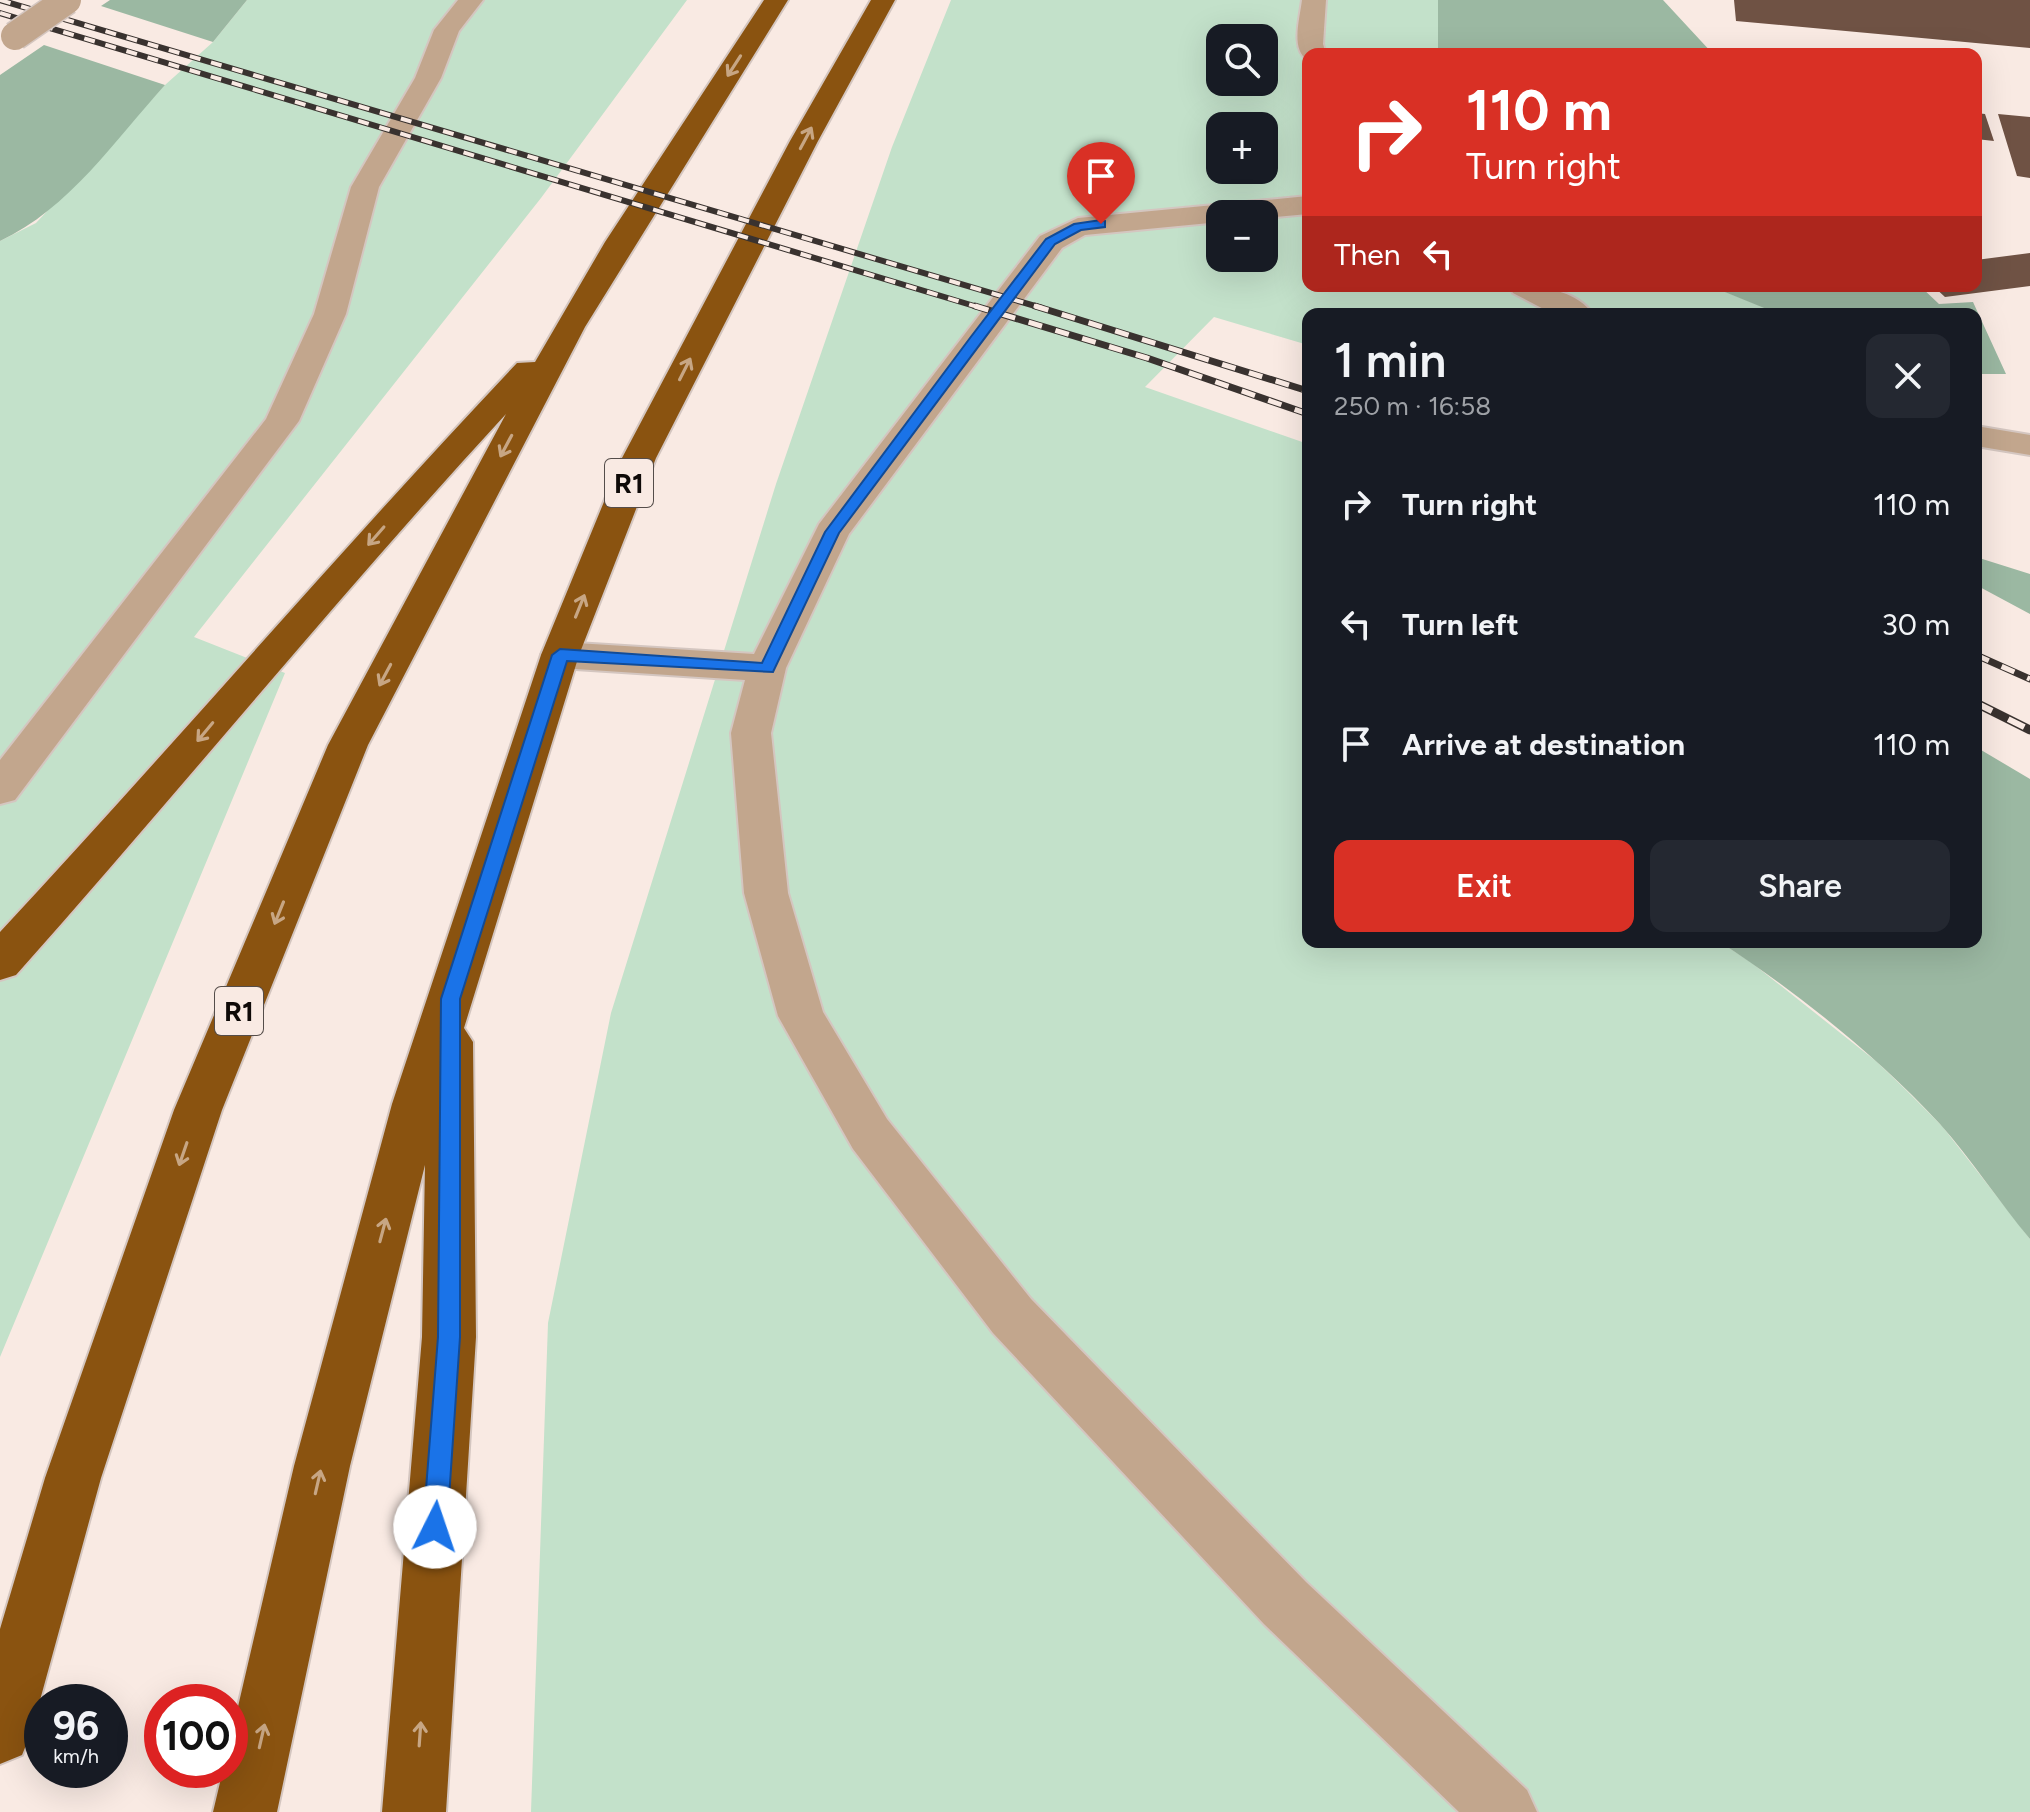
<!DOCTYPE html>
<meta charset="utf-8">
<style>
body{margin:0;font-family:Figtree,sans-serif;background:#242831;color:#f1f3f6;height:100vh;display:flex;flex-direction:column;font-size:30px;white-space:nowrap}
*{box-sizing:border-box;margin:0}
p{font-size:26px;color:#9ea1a6}
.icon{flex:none;width:44px;height:44px;fill:none;stroke:currentColor;stroke-width:2;stroke-linecap:round;stroke-linejoin:round}
.map{position:relative;flex:1;overflow:hidden}
.drawer{position:absolute;left:1302px;top:308px;width:680px;height:640px;display:flex;flex-direction:column;background:#171b24;border-radius:16px;box-shadow:0 8px 32px #0002}
.drawer>*{flex:none}
.hud{position:absolute;left:1302px;top:48px;width:680px;height:244px;border-radius:16px;box-shadow:0 8px 32px #0002;background:#d93025;color:#fff;overflow:hidden}
.buttons{position:absolute;left:1206px;top:24px;display:grid;gap:16px}
.buttons a{display:grid;place-items:center;width:72px;height:72px;border-radius:16px;background:#171b24;box-shadow:0 8px 32px #0002;font-size:40px}
.speed{position:absolute;left:24px;top:1684px;display:flex;gap:16px;font-size:40px;font-weight:700;text-align:center}
.speed>*{display:grid;place-content:center;width:104px;height:104px;border-radius:50%;background:#171b24;box-shadow:0 8px 32px #0002;line-height:1}
.speed small{font-size:20px;font-weight:400}
.speed .limit{border:12px solid #d22;background:#fff;color:#111}
.pin{position:absolute;display:grid;place-items:center;width:68px;height:68px;color:#fff;margin:-82px -34px;border-radius:50% 50% 50% 0;rotate:-45deg;box-shadow:0 0 8px #0007}
.pin .icon{rotate:45deg}
.me{position:absolute;width:88px;margin:-44px;rotate:4deg;stroke-linejoin:round;filter:drop-shadow(0 0 6px #0008)}
.turn{display:flex;align-items:center;gap:28px;height:168px;padding:0 32px;font-size:36px}
.turn .icon{width:104px;height:104px;stroke-width:2.5}
.turn b{display:block;font-size:56px;line-height:68px}
.then{display:flex;align-items:center;height:76px;padding:0 32px;background:#0003;gap:16px;font-size:30px}
.round{display:grid;place-items:center;flex:none;width:84px;height:84px;border-radius:16px;background:#242831}
.summary{display:flex;align-items:center;justify-content:space-between;height:136px;padding:0 32px}
h1{font-size:48px;font-weight:600;line-height:60px}
.action{display:flex;gap:16px;margin-top:auto;padding:16px 32px}
.action a{flex:1;height:92px;border-radius:16px;background:#d93025;color:#fff;font-size:32px;font-weight:600;line-height:92px;text-align:center}
.action a+a{background:#242831;color:#f1f3f6}
ul{padding:0;list-style:none}
li{display:flex;align-items:center;gap:24px;height:120px;padding:0 32px}
li div{flex:1}
li b{display:block;font-size:30px}
li em{font-style:normal}
.map>svg:first-child{display:block}
</style>
<div class="map">
<svg width="2030" height="1812" viewBox="0 0 2030 1812">
<rect width="100%" height="100%" fill="#f9eae3"/>
<path fill="#c3e1ca" fill-rule="evenodd" d="M 247,0 L 687,0 L 541,198 L 194,637 L 285,673 L 0,1357 L 0,241 L 36,223 L 165,85 L 213,42 Z
M 951,0 L 1438,0 L 1438,48 L 1442,54 L 1308,54 L 1308,286 L 1710,286 L 1779,313 L 1308,314 L 1308,345 L 1214,317 L 1145,387 L 1308,444 L 1308,942 L 1720,942 L 1752,963 L 1877,1062 L 1905,1089 L 1942,1126 L 2030,1239 L 2030,1812 L 531,1812 L 548,1323 L 611,1013 L 776,484 L 892,147 ZM 1220,38 L 1264,38 L 1264,82 L 1220,82 ZM 1220,126 L 1264,126 L 1264,170 L 1220,170 ZM 1220,214 L 1264,214 L 1264,258 L 1220,258 Z"/>
<path fill="#9bb8a2" d="M 110,0 L 247,0 L 213,42 L 101,6 Z
M 1438,0 L 1663,0 L 1713,54 L 1442,54 L 1438,48 Z
M 44,45 L 165,85 C 115,140 69,209 0,241 L 0,75 Z
M 1710,286 L 1920,286 L 1939,304 L 1973,302 L 2006,374 L 1976,374 L 1976,314 L 1779,314 Z
M 1976,557 L 2030,574 L 2030,614 L 1976,585 Z
M 1976,747 L 2030,779 L 2030,1239 C 1999,1202 1972,1160 1940,1124 C 1876,1055 1798,993 1720,942 L 1976,942 Z"/>
<path fill="#6f5244" d="M 1734,0 L 2030,0 L 2030,48 L 1736,21 Z
M 1976,113 L 1985,114 L 1994,141 L 1976,139 Z
M 1998,114 L 2030,117 L 2030,178 L 2017,176 Z
M 2030,253 L 2030,286 L 1945,297 L 1933,286 L 1976,286 L 1976,260 Z"/>
<g fill="none" stroke-linecap="round" stroke-linejoin="round">
<g stroke="#d4c6c0" stroke-width="4">
<path id="minor" d="M 458,0 L 483,0 L 459,31 L 441,78 L 379,187 L 346,314 L 299,421 L 15,800 L 0,804 L 0,760 L 266,419 L 314,314 L 351,187 L 415,78 L 434,30 Z
M 1302,0 L 1326,0 L 1323,44 L 1326,54 L 1308,54 L 1308,60 C 1290,50 1300,18 1302,0 Z
M 1308,196 L 1308,214 L 1264,218 L 1264,214 L 1220,214 L 1220,222 L 1085,235 L 1062,248 L 849,534 L 786,668 L 771,733 L 788,893 L 823,1012 L 887,1119 L 1031,1299 L 1306,1582 L 1527,1790 L 1537,1812 L 1459,1812 L 1264,1624 L 993,1333 L 853,1149 L 778,1016 L 744,893 L 731,733 L 745,680 L 560,668 L 546,664 L 541,655 L 546,646 L 560,642 L 754,654 L 819,524 L 1040,236 L 1078,218 Z
M 1509,286 C 1537,286 1574,288 1593,314 L 1553,314 L 1513,293 Z
M 1976,426 L 2030,435 L 2030,455 L 1976,446 Z"/>
</g>
<g stroke="#d4c6c0" stroke-width="4">
<path id="highway" d="M 764,0 L 788,0 L 585,327 L 368,745 L 222,1110 L 101,1478 L 31,1733 L 22,1755 L 0,1764 L 0,1629 L 45,1478 L 174,1110 L 328,745 L 506,414 C 338,596 181,790 16,975 L 0,980 L 0,932 C 175,744 341,549 517,363 L 535,362 L 605,242 Z
M 871,0 L 895,0 L 818,141 L 656,458 L 579,655 L 464,1028 L 473,1042 L 476,1337 L 446,1812 L 382,1812 L 422,1337 L 425,1165 L 350,1466 L 277,1812 L 213,1812 L 223,1770 L 230,1770 L 230,1741 L 294,1466 L 392,1104 L 541,655 L 622,458 L 790,141 Z"/>
</g>
<use href="#minor" fill="#c2a68d" fill-rule="evenodd"/>
<use href="#highway" fill="#8a5310" fill-rule="evenodd"/>
<g stroke="#39322f" stroke-width="6">
<path id="rail-far2" d="M 0,0 L 1042,308
M 0,13 L 981,308"/>
</g>
<g stroke="#39322f" stroke-width="7">
<path id="rail-far1" d="M 975,306 L 1147,358 L 1308,414
M 1035,306 L 1308,391
M 1976,655 L 2030,679"/>
</g>
<g stroke="#39322f" stroke-width="9">
<path id="rail" d="M 1976,703 L 2030,730"/>
</g>
<use href="#rail-far2" stroke="#f9eae3" stroke-width="4" stroke-dasharray="11" stroke-linecap="butt"/>
<use href="#rail-far1" stroke="#f9eae3" stroke-width="5" stroke-dasharray="14" stroke-linecap="butt"/>
<use href="#rail" stroke="#f9eae3" stroke-width="6" stroke-dasharray="18" stroke-linecap="butt"/>
<g stroke="#d4c6c0" stroke-width="31" stroke-linecap="butt">
<path id="minor-bridge" d="M 15,36 L 67,0"/>
</g>
<use href="#minor-bridge" stroke="#c2a68d" stroke-width="28"/>
</g>
<defs><path id="oneway-shaft" d="M-6 0H5M1.5-3L5.5 0L1.5 3" fill="none" stroke-width="1.6" stroke-linecap="round" stroke-linejoin="round" transform="scale(2)"/></defs>
<g stroke="#c7a684">
<use href="#oneway-shaft" transform="translate(734 66) rotate(123)"/>
<use href="#oneway-shaft" transform="translate(806 138) rotate(-62)"/>
<use href="#oneway-shaft" transform="translate(685 369) rotate(-63)"/>
<use href="#oneway-shaft" transform="translate(506 446) rotate(118)"/>
<use href="#oneway-shaft" transform="translate(376 536) rotate(131)"/>
<use href="#oneway-shaft" transform="translate(580 606) rotate(-68)"/>
<use href="#oneway-shaft" transform="translate(385 675) rotate(118)"/>
<use href="#oneway-shaft" transform="translate(205 732) rotate(130)"/>
<use href="#oneway-shaft" transform="translate(279 913) rotate(112)"/>
<use href="#oneway-shaft" transform="translate(183 1154) rotate(109)"/>
<use href="#oneway-shaft" transform="translate(383 1230) rotate(-75)"/>
<use href="#oneway-shaft" transform="translate(318 1482) rotate(-77)"/>
<use href="#oneway-shaft" transform="translate(420 1734) rotate(-86)"/>
<use href="#oneway-shaft" transform="translate(262 1736) rotate(-77)"/>
</g>
<path fill="#1a73e8" stroke="#114b97" stroke-width="2" d="M 1101,220 L 1105,221 L 1105,227 L 1081,230 L 1055,244 L 839,533 L 773,672 L 567,661 L 460,999 L 460,1337 L 447,1527 L 443,1535 L 435,1539 L 427,1535 L 423,1527 L 438,1337 L 441,999 L 552,655 L 560,649 L 762,663 L 825,532 L 970,338 L 1046,239 L 1074,224 Z"/>
<g text-anchor="middle" dominant-baseline="central" stroke-width="8" stroke-linejoin="round" paint-order="stroke">
<g fill="#f9eae3" stroke="#554d4a" stroke-width="2">
<rect x="605" y="459" width="48" height="48" rx="6"/>
<rect x="215" y="987" width="48" height="48" rx="6"/>
</g>
<g font-size="28" font-weight="bold" fill="#0f0a08">
<text x="629" y="483">R1</text>
<text x="239" y="1011">R1</text>
</g>
</g>
</svg>
<div class="buttons">
<a><svg class="icon" aria-label="search" viewBox="0 0 24 24"><circle cx="10" cy="10" r="6"/><path d="M15 15l6 6"/></svg></a>
<a>+</a>
<a>−</a>
</div>
<div class="speed"><div>96<small>km/h</small></div><div class="limit">100</div></div>
<div class="pin" style="left:1101px;top:224px;background:#d93025"><svg class="icon" aria-label="arrive" viewBox="0 0 24 24"><path d="M6 21V4h12l-3 4 3 4H6"/></svg></div>
<svg class="me" style="left:435px;top:1527px" viewBox="-20 -20 40 40"><circle r="19" fill="#fff"/><path d="M0-13L10 11 0 6-10 11z" fill="#1a73e8"/></svg>
<div class="hud">
<div class="turn"><svg class="icon" aria-label="right" viewBox="0 0 24 24"><path d="M7 20v-9h11M14 6l5 5-5 5"/></svg><div><b>110 m</b>Turn right</div></div>
<div class="then">Then<svg class="icon" aria-label="left" viewBox="0 0 24 24"><path d="M17 20v-9H6M10 6l-5 5 5 5"/></svg></div>
</div>
<section class="drawer">
<div class="summary"><div><h1>1 min</h1><p>250 m · 16:58</p></div><a class="round"><svg class="icon" aria-label="close" viewBox="0 0 24 24"><path d="M6 6l12 12M18 6L6 18"/></svg></a></div>
<ul>
<li><svg class="icon" aria-label="right" viewBox="0 0 24 24"><path d="M7 20v-9h11M14 6l5 5-5 5"/></svg><div><b>Turn right</b></div><em>110 m</em></li>
<li><svg class="icon" aria-label="left" viewBox="0 0 24 24"><path d="M17 20v-9H6M10 6l-5 5 5 5"/></svg><div><b>Turn left</b></div><em>30 m</em></li>
<li><svg class="icon" aria-label="arrive" viewBox="0 0 24 24"><path d="M6 21V4h12l-3 4 3 4H6"/></svg><div><b>Arrive at destination</b></div><em>110 m</em></li>
</ul>
<div class="action"><a>Exit</a><a>Share</a></div>
</section>
</div>
